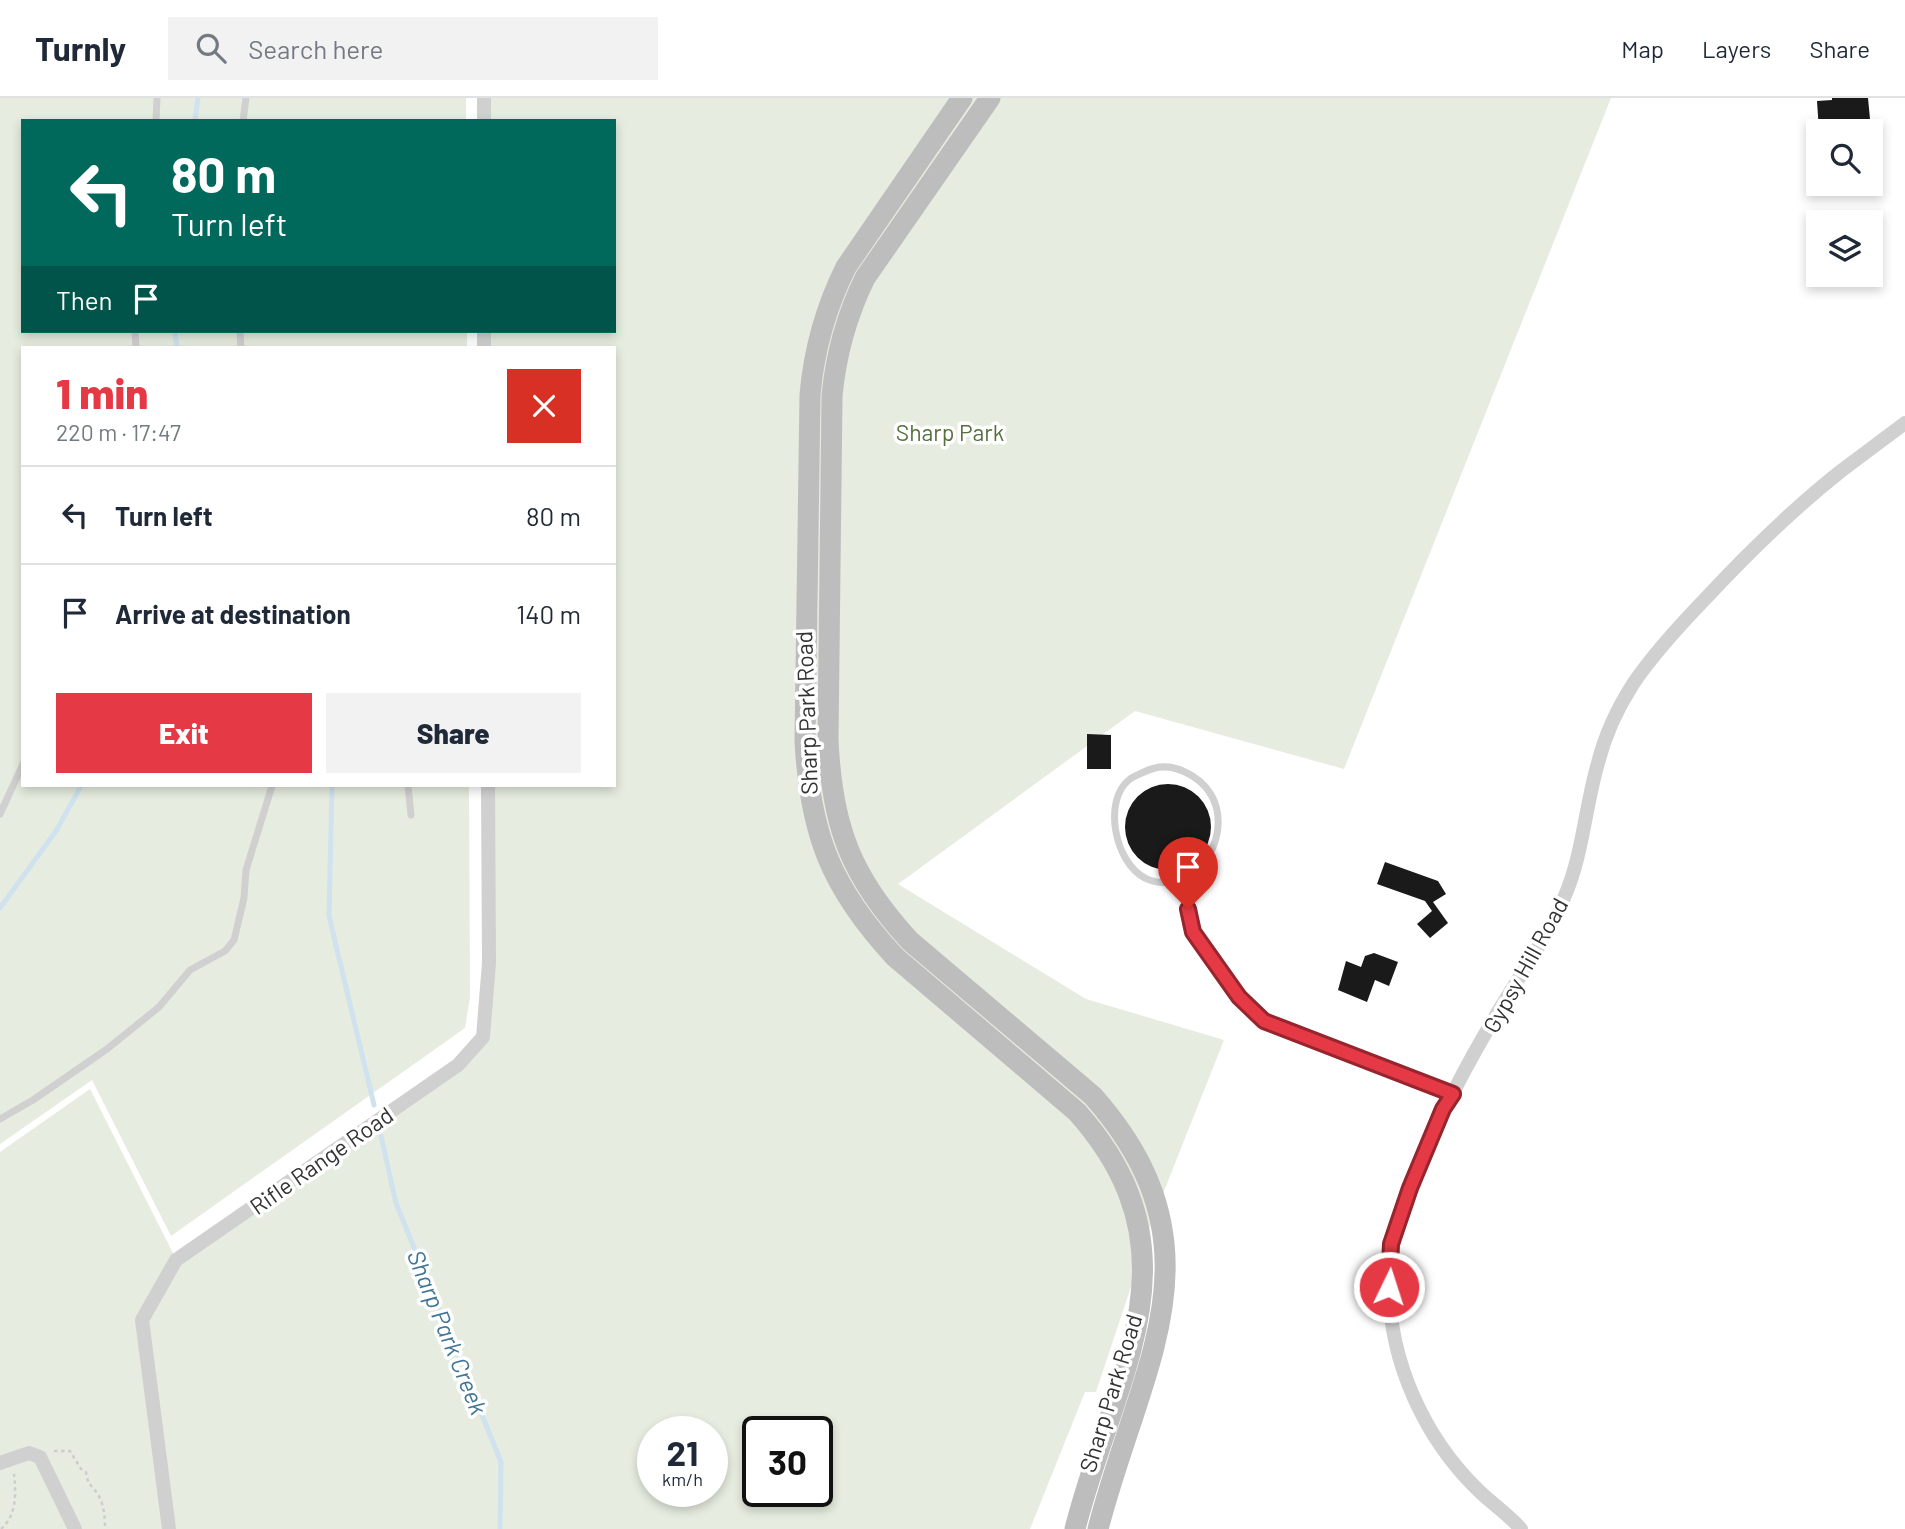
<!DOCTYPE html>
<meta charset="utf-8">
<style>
body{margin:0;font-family:Barlow,sans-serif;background:#f2f2f3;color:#1f2937;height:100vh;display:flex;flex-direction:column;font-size:26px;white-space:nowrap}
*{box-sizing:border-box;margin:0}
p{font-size:23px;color:#747a83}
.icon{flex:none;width:38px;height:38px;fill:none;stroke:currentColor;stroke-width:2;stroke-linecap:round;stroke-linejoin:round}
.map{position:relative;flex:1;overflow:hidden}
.sheet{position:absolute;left:21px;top:248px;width:595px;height:441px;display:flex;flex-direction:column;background:#fff;border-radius:0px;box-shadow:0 4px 10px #0003}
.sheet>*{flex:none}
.banner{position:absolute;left:21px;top:21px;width:595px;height:214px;border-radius:0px;box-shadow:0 4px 10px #0003;background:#00695c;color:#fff;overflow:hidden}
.controls{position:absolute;left:1806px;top:21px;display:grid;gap:14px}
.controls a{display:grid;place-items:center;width:77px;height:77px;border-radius:0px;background:#fff;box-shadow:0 4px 10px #0003;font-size:35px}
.speed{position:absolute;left:637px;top:1318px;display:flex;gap:14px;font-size:35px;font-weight:700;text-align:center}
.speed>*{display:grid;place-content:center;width:91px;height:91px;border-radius:50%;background:#fff;box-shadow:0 4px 10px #0003;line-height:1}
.speed small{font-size:18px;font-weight:400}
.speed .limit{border:4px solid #111;border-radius:10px;background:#fff;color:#111}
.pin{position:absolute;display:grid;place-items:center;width:60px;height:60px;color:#fff;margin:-72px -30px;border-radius:50% 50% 50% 0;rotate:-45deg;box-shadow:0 0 7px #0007}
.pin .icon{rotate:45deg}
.me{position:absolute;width:77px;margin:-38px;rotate:4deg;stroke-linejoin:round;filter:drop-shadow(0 0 5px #0008)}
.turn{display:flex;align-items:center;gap:24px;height:147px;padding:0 35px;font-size:32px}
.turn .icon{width:91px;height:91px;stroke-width:2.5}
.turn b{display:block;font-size:49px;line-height:60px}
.then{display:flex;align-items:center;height:66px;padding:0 35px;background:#0003;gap:14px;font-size:26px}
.round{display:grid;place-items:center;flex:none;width:74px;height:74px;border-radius:0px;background:#f2f2f3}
.overview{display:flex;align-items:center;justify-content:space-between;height:119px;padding:0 35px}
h1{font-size:42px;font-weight:800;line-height:52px;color:#e63946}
.cta{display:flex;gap:14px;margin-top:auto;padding:14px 35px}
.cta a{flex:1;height:80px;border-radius:0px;background:#e63946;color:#fff;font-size:28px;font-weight:800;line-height:80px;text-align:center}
.cta a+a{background:#f2f2f3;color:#1f2937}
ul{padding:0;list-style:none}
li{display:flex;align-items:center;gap:21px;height:98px;padding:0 35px;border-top:2px solid #e0e1e3}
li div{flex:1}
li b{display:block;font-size:26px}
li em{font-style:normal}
header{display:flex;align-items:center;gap:42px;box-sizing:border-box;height:98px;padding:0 35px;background:#fff;border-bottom:2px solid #e0e1e3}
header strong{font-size:33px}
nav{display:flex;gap:38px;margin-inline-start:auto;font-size:24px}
.search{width:490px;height:63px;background:#f2f2f3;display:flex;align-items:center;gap:18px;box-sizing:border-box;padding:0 24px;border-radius:0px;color:#747a83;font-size:26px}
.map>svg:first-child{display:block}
</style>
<header>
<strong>Turnly</strong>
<div class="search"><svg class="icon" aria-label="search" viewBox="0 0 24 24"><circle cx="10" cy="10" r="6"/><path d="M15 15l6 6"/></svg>Search here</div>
<nav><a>Map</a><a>Layers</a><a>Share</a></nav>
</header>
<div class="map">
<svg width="1905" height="1431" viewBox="0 0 1905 1431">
<rect width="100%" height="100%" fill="#fff"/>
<path fill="#e6ecdf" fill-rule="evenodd" d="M 0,0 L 466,0 L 466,23 L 23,23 L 23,233 L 467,233 L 467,250 L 23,250 L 23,688 L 469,688 L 470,899 L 465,930 L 171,1138 L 92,982 L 0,1046 Z
M 485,0 L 1611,0 L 1344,671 L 1135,613 L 898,786 L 1086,901 L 1224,942 L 1141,1151 L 1143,1153 L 1096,1294 L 1085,1294 L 1030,1431 L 0,1431 L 0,1054 L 90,991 L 176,1161 L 442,978 L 483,939 L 488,688 L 614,688 L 614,250 L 484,250 L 484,233 L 614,233 L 614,23 L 485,23 ZM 653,1334 L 712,1334 L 712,1393 L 653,1393 ZM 758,1334 L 817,1334 L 817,1393 L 758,1393 Z"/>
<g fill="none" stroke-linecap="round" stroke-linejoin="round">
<path stroke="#cfe2ee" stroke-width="5" d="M 195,23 L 198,0
M 175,233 L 177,250
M 332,688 L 329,818 L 374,1007
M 0,810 L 56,733 L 81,688
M 381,1038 L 396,1105 L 501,1364 L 500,1431"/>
</g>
<path fill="#1a1a1a" d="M 1832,0 L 1868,0 L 1870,21 L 1839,23 L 1839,33 L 1819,33 L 1817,3 L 1832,2 Z
M 1087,636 L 1111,637 L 1111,671 L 1087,671 Z
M1125 729a43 43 0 1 1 86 0a43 43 0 1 1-86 0Z
M 1385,764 L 1438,783 L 1446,796 L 1433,804 L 1448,825 L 1430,840 L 1417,826 L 1432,813 L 1425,803 L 1377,786 Z
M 1374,855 L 1398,864 L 1389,888 L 1375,882 L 1367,904 L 1338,892 L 1346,863 L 1361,869 L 1365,858 Z"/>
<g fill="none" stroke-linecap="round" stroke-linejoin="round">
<path stroke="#cdcdcd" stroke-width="2.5" stroke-dasharray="3.5 3.5" stroke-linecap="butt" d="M 54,1353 L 70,1353 L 81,1371 L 86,1374 C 88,1388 90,1385 97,1395 C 104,1405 105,1419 105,1431
M 1,1431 C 17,1417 16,1395 14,1376"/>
<path stroke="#d0d0d0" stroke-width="7" d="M 156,23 L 157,0
M 243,23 L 246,0
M 135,233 L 136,250
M 240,233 L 241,250
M 408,688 L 411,717
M 0,716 L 23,666
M 1186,783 C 1174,786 1156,786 1145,780 C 1115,765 1102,702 1130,681 C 1134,678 1140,676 1144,674 C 1158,667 1171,667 1185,674 C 1233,696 1225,755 1186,783 L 1193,834 L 1239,899 L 1264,923 L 1453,995
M 0,1021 L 33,1002 L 107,951 L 159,909 L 190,872 L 225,853 L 234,842 L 244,800 L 246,772 L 272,688"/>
<path stroke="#d0d0d0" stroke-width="14" d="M 484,0 L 484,23
M 484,233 L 484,250
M 0,1365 L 29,1355 L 40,1359 L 75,1431
M 169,1431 L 142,1222 L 176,1162 L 458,967 L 483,939 L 489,865 L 488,688
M 1521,1431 C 1508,1416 1491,1405 1477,1391 C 1424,1339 1390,1264 1389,1189 C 1388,1147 1403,1107 1419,1068 C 1442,1013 1470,960 1501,909 C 1523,873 1547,838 1564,800 C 1583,757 1585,709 1598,665 C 1605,637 1617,611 1633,586 C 1653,556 1680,527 1706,500 C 1748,455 1793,411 1841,373 C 1862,357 1884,341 1905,325"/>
<path stroke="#bdbdbd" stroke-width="21" d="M 962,0 L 846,169 C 825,211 814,251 810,297 L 805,643 C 810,736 831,790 895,859 L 1077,1014 C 1204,1157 1114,1276 1075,1431
M 990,0 L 865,180 C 846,219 836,255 832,298 L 828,642 C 832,729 851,779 910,843 L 1093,998 C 1228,1151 1140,1267 1098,1431"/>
</g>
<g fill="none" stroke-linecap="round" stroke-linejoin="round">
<g stroke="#96252e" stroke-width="18">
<path id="route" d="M 1188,811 L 1193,834 L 1239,899 L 1264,923 L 1453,996 L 1443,1011 L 1410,1090 L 1391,1146 L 1389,1189"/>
</g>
<use href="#route" stroke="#e63946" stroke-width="12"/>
</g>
<g text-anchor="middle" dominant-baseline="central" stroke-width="7" stroke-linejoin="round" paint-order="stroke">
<g font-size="23" fill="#56703f" stroke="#fff">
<text x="950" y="334">Sharp Park</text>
</g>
<g font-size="23" fill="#333" stroke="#fff">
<text transform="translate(806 615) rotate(-92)">Sharp Park Road</text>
<text transform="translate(1525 867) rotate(-61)">Gypsy Hill Road</text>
<text transform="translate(321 1062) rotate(-35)">Rifle Range Road</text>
<text transform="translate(1110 1295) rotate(-73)">Sharp Park Road</text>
</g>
<g font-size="24" font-style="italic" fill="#3f7597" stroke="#fff">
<text transform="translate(448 1234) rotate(68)">Sharp Park Creek</text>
</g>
</g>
</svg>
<div class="controls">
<a><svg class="icon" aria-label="search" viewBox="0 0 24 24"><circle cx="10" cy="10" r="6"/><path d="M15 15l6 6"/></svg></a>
<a><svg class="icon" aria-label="layers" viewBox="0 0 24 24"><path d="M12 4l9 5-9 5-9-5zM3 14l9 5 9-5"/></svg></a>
</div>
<div class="speed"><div>21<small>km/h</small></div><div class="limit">30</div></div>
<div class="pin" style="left:1188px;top:811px;background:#d93025"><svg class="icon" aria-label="arrive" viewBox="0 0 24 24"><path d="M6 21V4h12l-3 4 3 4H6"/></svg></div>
<svg class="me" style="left:1389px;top:1189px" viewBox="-20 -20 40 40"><circle r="17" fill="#e63946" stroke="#fff" stroke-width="3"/><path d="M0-11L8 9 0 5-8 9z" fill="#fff"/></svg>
<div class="banner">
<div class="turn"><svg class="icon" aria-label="left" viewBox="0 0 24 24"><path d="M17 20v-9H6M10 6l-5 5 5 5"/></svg><div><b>80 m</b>Turn left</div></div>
<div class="then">Then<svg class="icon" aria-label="arrive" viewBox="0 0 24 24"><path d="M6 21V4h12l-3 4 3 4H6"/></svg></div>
</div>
<section class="sheet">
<div class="overview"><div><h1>1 min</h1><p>220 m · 17:47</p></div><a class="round" style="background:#d93025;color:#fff"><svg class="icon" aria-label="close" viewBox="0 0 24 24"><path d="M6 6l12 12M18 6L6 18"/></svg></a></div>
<ul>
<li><svg class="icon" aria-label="left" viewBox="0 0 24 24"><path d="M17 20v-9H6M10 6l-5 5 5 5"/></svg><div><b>Turn left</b></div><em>80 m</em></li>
<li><svg class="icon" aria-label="arrive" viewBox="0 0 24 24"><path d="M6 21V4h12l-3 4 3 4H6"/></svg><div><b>Arrive at destination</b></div><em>140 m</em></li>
</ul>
<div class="cta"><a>Exit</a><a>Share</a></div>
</section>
</div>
